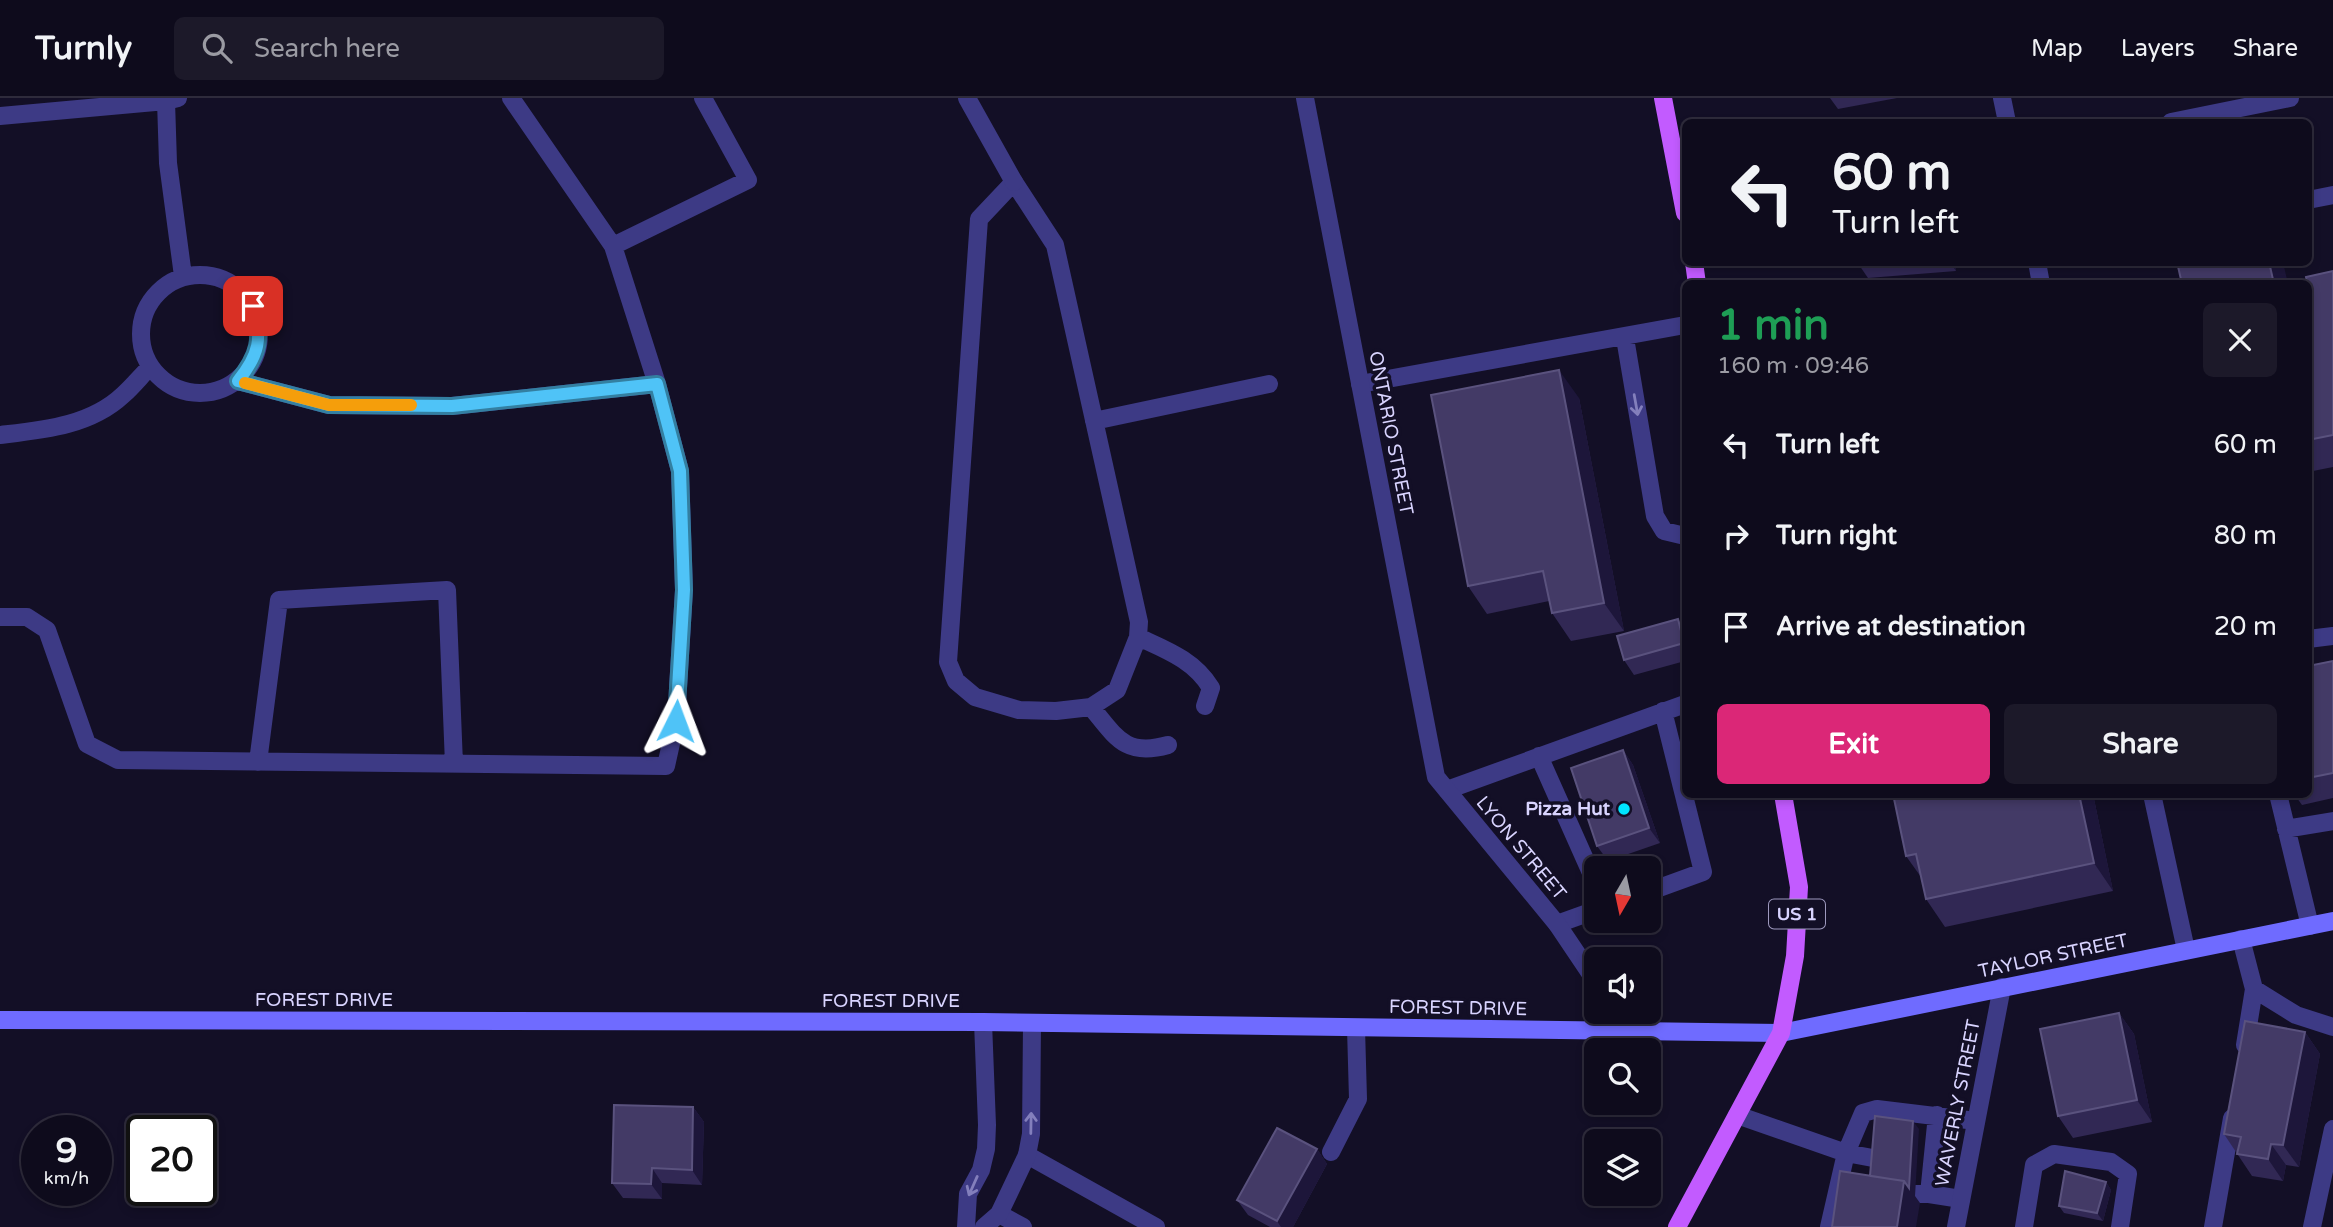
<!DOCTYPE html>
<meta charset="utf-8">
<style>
body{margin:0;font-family:"Varela Round",sans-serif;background:#1c1929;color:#f1f3f6;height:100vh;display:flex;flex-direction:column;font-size:26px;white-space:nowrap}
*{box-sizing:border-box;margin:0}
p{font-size:23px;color:#9b9ba3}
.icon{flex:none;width:38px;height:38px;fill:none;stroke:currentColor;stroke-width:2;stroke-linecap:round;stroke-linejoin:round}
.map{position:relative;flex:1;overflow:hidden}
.panel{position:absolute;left:1682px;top:182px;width:630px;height:518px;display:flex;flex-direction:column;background:#0e0b1c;border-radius:10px;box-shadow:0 4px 10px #0003,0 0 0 2px #2e2b3b}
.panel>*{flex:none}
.top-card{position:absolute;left:1682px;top:21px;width:630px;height:147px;border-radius:10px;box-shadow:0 4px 10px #0003,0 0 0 2px #2e2b3b;background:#0e0b1c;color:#f1f3f6;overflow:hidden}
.needle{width:46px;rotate:189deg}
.controls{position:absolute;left:1584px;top:758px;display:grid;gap:14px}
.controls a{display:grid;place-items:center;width:77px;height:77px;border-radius:10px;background:#0e0b1c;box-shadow:0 4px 10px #0003,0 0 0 2px #2e2b3b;font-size:35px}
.speed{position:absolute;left:21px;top:1017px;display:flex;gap:14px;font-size:35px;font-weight:700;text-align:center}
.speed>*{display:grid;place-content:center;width:91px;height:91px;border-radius:50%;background:#0e0b1c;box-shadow:0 4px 10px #0003,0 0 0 2px #2e2b3b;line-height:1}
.speed small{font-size:18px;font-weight:400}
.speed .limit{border:4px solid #111;border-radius:10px;background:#fff;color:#111}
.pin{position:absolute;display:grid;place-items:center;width:60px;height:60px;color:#fff;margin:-30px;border-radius:14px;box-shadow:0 4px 10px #0006}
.me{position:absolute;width:77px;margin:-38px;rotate:3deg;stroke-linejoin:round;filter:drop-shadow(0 0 5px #0008)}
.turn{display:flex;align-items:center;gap:24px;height:147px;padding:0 35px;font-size:32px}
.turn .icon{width:91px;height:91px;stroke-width:2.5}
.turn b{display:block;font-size:49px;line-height:60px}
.round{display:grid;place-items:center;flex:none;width:74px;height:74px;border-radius:10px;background:#1c1929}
.head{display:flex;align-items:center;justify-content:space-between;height:119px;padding:0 35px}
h1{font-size:42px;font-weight:700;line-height:52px;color:#1e9e55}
.action{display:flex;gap:14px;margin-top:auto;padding:14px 35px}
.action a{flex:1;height:80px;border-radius:10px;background:#db2777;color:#fff;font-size:28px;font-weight:700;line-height:80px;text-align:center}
.action a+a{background:#1c1929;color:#f1f3f6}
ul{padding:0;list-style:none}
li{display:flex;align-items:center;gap:21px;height:91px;padding:0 35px}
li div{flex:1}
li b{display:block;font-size:26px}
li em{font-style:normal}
header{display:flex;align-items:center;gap:42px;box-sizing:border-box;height:98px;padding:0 35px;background:#0e0b1c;border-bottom:2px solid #2e2b3b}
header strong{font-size:33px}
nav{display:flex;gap:38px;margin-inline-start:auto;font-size:24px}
.search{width:490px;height:63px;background:#1c1929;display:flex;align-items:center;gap:18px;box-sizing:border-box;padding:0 24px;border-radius:10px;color:#9b9ba3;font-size:26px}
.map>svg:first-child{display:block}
</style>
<header>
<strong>Turnly</strong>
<div class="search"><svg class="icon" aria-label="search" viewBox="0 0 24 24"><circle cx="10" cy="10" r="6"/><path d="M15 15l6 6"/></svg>Search here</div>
<nav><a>Map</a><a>Layers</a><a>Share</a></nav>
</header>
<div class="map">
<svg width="2333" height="1129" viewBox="0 0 2333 1129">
<rect width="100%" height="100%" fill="#130f26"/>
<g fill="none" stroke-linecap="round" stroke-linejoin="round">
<path stroke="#3d3a85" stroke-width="18" d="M 178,0 L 166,3 L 168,65 L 183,178
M 511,0 L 613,148 L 748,82 L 703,0
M 0,18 L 166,3 L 166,0
M 1014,84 L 1055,147 L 1139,524 L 1138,539 L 1117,592 L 1091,609 L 1056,613 L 1019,612 L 975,599 L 956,583 L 948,564 L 979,121 Z
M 2308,102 L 2333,97
M141 236a59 59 0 1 1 118 0a59 59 0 1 1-118 0Z
M 1625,240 L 1655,418 L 1664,433 L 1685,438
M 238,283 L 329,307 L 452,308 L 657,286 L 613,148
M 1360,286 L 1685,227
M 1094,323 L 1269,286
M 0,337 C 43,332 90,328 123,297 C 133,288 141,278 150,269
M 0,519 L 27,519 L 47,532 L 87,646 L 118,662 L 666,668 L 676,623 L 684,492 L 680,373 L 657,286
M 1138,539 C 1166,552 1194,562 1211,590 L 1205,608
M 2308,541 L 2333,538
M 1091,609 C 1116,639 1125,659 1168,647
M 1539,658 L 1596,786
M 258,664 L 279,502 L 447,492 L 454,666
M 1447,692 L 1685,606
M 2278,696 L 2310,828
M 2286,731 L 2333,723
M 1648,794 L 1703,774 L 1663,613
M 1557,826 L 1596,812
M 2241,841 L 2254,891 L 2245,947
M 2254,891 L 2296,917 L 2333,929
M 1737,1017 L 1846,1055 L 1829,1129
M 1331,1054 L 1358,1001 L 1356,930
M 1027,1057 L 1156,1129
M 1878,1061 L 1846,1055 L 1863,1015 L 1877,1011 L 1976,1023
M 1915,1096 L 1929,1096 L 1937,1017
M 1929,1096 L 1961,1101
M 999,1116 L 1023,1129
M 2024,1129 L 2034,1067 L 2054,1056 L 2111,1064 L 2128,1076 L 2120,1129
M 2213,1129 L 2232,1020
M 2312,1129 L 2333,1031"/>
<path stroke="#3d3a85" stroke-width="18" d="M 967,0 L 1014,84
M 1305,0 L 1436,679 L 1557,826 L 1596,884
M 2002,0 L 2007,24
M 2037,164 L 2041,186
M 2152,696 L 2186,852
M 1616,914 L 1630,934
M 966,1129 L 968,1096 L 981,1072 L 986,1051 L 987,1027 L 983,924
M 984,1129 L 999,1116 L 1027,1057 L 1031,1036 L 1032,925
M 1956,1129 L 2002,889"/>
<path stroke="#3d3a85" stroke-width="18" d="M 2171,24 L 2290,0"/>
<path stroke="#6f6bff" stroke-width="18" d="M 0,922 L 983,924 L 1781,935 L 2333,823"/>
<path stroke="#c25bff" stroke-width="18" d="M 1663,0 L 1685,115
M 1694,164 L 1697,186
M 1677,1129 L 1781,935 L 1795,858 L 1799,789 L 1783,696"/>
</g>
<path fill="#312854" d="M 1830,0 L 1897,0 L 1838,11 Z
M 1857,164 L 1955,164 L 1956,173 L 1868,180 Z
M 2333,173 L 2333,369 L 2308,374 L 2308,186 Z
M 1579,300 L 1624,533 L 1571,543 L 1552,515 L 1549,503 L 1487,516 L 1468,488 Z
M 1678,521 L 1685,532 L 1685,563 L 1634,577 L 1624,562 Z
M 2333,563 L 2333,700 L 2302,707 L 2294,696 L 2308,696 L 2308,568 Z
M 1623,652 L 1633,667 L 1660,745 L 1608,763 L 1597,748 Z
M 2093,696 L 2113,793 L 1945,829 L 1926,801 L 1921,779 L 1906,758 Z
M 2119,915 L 2134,936 L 2152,1024 L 2073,1040 L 2058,1018 Z
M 2305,934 L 2320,956 L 2299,1069 L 2286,1067 L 2283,1083 L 2252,1078 L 2224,1036 Z
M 693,1009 L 704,1024 L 702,1087 L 662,1085 L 662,1101 L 623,1100 L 612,1085 Z
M 1317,1051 L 1327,1066 L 1293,1129 L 1270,1129 L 1248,1117 L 1237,1102 Z
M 2106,1084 L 2111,1092 L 2103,1123 L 2064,1115 L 2059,1108 Z"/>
<path fill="#1d163a" d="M 1950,164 L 1955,164 L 1956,173 Z
M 2269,164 L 2283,164 L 2288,186 L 2274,186 Z
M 1559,272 L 1579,300 L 1624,533 L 1604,505 Z
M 1678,521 L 1685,532 L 1685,546 L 1684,545 Z
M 1623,652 L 1633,667 L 1660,745 L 1649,730 Z
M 2079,696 L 2093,696 L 2113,793 L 2094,765 Z
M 2119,915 L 2134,936 L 2152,1024 L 2137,1002 Z
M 2305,934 L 2320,956 L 2299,1069 L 2283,1047 Z
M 693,1009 L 704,1024 L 702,1087 L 692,1072 Z
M 1913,1023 L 1919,1031 L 1915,1098 L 1920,1105 L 1916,1129 L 1897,1129 Z
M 2271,1046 L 2286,1067 L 2283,1083 L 2268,1061 Z
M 1317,1051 L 1327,1066 L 1293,1129 L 1281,1129 L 1277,1123 Z
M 652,1070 L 662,1085 L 662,1101 L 651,1086 Z
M 2106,1084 L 2111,1092 L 2103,1123 L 2097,1115 Z"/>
<path fill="#433a66" stroke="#5a527e" stroke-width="2" d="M 2177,164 L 2269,164 L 2274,186 L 2182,186 Z
M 2333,173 L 2333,337 L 2308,342 L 2308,186 L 2307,186 L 2306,179 Z
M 1559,272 L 1604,505 L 1552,515 L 1543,473 L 1468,488 L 1431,297 Z
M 1678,521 L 1684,545 L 1624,562 L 1617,538 Z
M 2333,563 L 2333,675 L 2308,680 L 2308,568 Z
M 1623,652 L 1649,730 L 1597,748 L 1571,670 Z
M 1893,696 L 2079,696 L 2094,765 L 1926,801 L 1916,756 L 1906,758 Z
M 2119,915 L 2137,1002 L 2058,1018 L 2040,931 Z
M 2245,923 L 2305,934 L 2283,1047 L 2271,1046 L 2268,1061 L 2237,1056 L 2241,1039 L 2224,1036 Z
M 614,1007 L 693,1009 L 692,1072 L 652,1070 L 651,1086 L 612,1085 Z
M 1875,1018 L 1913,1023 L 1909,1090 L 1904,1083 L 1870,1078 Z
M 1277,1030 L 1317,1051 L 1277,1123 L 1237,1102 Z
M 1840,1073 L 1904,1083 L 1897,1129 L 1832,1129 Z
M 2065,1073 L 2106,1084 L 2097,1115 L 2059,1108 Z"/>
<defs><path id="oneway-shaft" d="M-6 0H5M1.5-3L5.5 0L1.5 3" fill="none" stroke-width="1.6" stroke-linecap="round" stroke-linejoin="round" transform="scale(1.75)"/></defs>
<g stroke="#837fbc">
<use href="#oneway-shaft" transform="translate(1636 307) rotate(80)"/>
<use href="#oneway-shaft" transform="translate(1031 1025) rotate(-89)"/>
<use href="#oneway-shaft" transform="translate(973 1088) rotate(114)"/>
</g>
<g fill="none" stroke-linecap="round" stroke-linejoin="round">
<g stroke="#337fa1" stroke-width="18">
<path id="route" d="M 253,208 C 263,240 259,257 238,283 L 329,307 L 452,308 L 657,286 L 680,373 L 684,492 L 676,623"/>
</g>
<use href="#route" stroke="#4fc3f7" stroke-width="12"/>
<path stroke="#f59e0b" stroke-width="12" d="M 245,285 L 329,307 L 411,307"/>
</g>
<circle fill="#00e5ff" stroke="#130f26" stroke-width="2.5" cx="1624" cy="711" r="7"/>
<g text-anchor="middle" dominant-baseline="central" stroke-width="7" stroke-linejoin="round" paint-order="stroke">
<rect fill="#130f26" stroke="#9e99be" stroke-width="2" x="1769" y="801.5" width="56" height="29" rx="5"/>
<g font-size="18" font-weight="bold" fill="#d9d4ff">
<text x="1797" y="816">US 1</text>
</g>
<g font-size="19" fill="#d9d4ff" stroke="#130f26">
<text transform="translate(1391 335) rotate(79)">ONTARIO STREET</text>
<text transform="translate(1521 750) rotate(50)">LYON STREET</text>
<text transform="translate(2053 858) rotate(-12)">TAYLOR STREET</text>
<text x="324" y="902">FOREST DRIVE</text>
<text x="891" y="903">FOREST DRIVE</text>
<text transform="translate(1458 910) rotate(1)">FOREST DRIVE</text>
<text transform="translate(1958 1005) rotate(-79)">WAVERLY STREET</text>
</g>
<g font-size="19" font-weight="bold" fill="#d9d4ff" stroke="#130f26" text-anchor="end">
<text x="1610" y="711">Pizza Hut</text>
</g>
</g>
</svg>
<div class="controls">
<a><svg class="needle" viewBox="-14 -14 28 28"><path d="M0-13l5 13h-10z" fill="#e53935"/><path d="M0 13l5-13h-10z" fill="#9b9ba3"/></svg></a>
<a><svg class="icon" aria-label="sound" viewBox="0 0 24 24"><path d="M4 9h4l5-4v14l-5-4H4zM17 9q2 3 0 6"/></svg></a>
<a><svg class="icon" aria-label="search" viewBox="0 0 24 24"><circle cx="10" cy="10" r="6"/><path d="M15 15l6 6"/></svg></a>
<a><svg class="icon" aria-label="layers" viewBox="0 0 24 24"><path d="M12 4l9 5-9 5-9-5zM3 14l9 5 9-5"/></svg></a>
</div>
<div class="speed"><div>9<small>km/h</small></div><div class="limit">20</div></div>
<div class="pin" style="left:253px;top:208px;background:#d93025"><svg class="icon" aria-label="arrive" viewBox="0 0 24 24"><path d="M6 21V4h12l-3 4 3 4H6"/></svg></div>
<svg class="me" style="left:676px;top:623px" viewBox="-20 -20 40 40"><path d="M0-17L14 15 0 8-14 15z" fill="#4fc3f7" stroke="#fff" stroke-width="4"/></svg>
<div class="top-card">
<div class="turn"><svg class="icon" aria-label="left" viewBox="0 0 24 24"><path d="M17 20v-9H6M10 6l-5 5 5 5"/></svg><div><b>60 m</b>Turn left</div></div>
</div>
<section class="panel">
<div class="head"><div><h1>1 min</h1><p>160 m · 09:46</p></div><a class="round"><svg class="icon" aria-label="close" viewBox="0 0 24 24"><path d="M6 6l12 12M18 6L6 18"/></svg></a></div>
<ul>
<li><svg class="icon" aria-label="left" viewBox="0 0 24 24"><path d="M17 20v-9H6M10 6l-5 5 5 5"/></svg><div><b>Turn left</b></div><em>60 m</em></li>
<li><svg class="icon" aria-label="right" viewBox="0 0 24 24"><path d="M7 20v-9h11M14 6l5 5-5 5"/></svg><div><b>Turn right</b></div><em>80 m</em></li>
<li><svg class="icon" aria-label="arrive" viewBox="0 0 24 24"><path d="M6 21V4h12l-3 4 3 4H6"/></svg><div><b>Arrive at destination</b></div><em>20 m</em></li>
</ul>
<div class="action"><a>Exit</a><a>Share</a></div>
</section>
</div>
